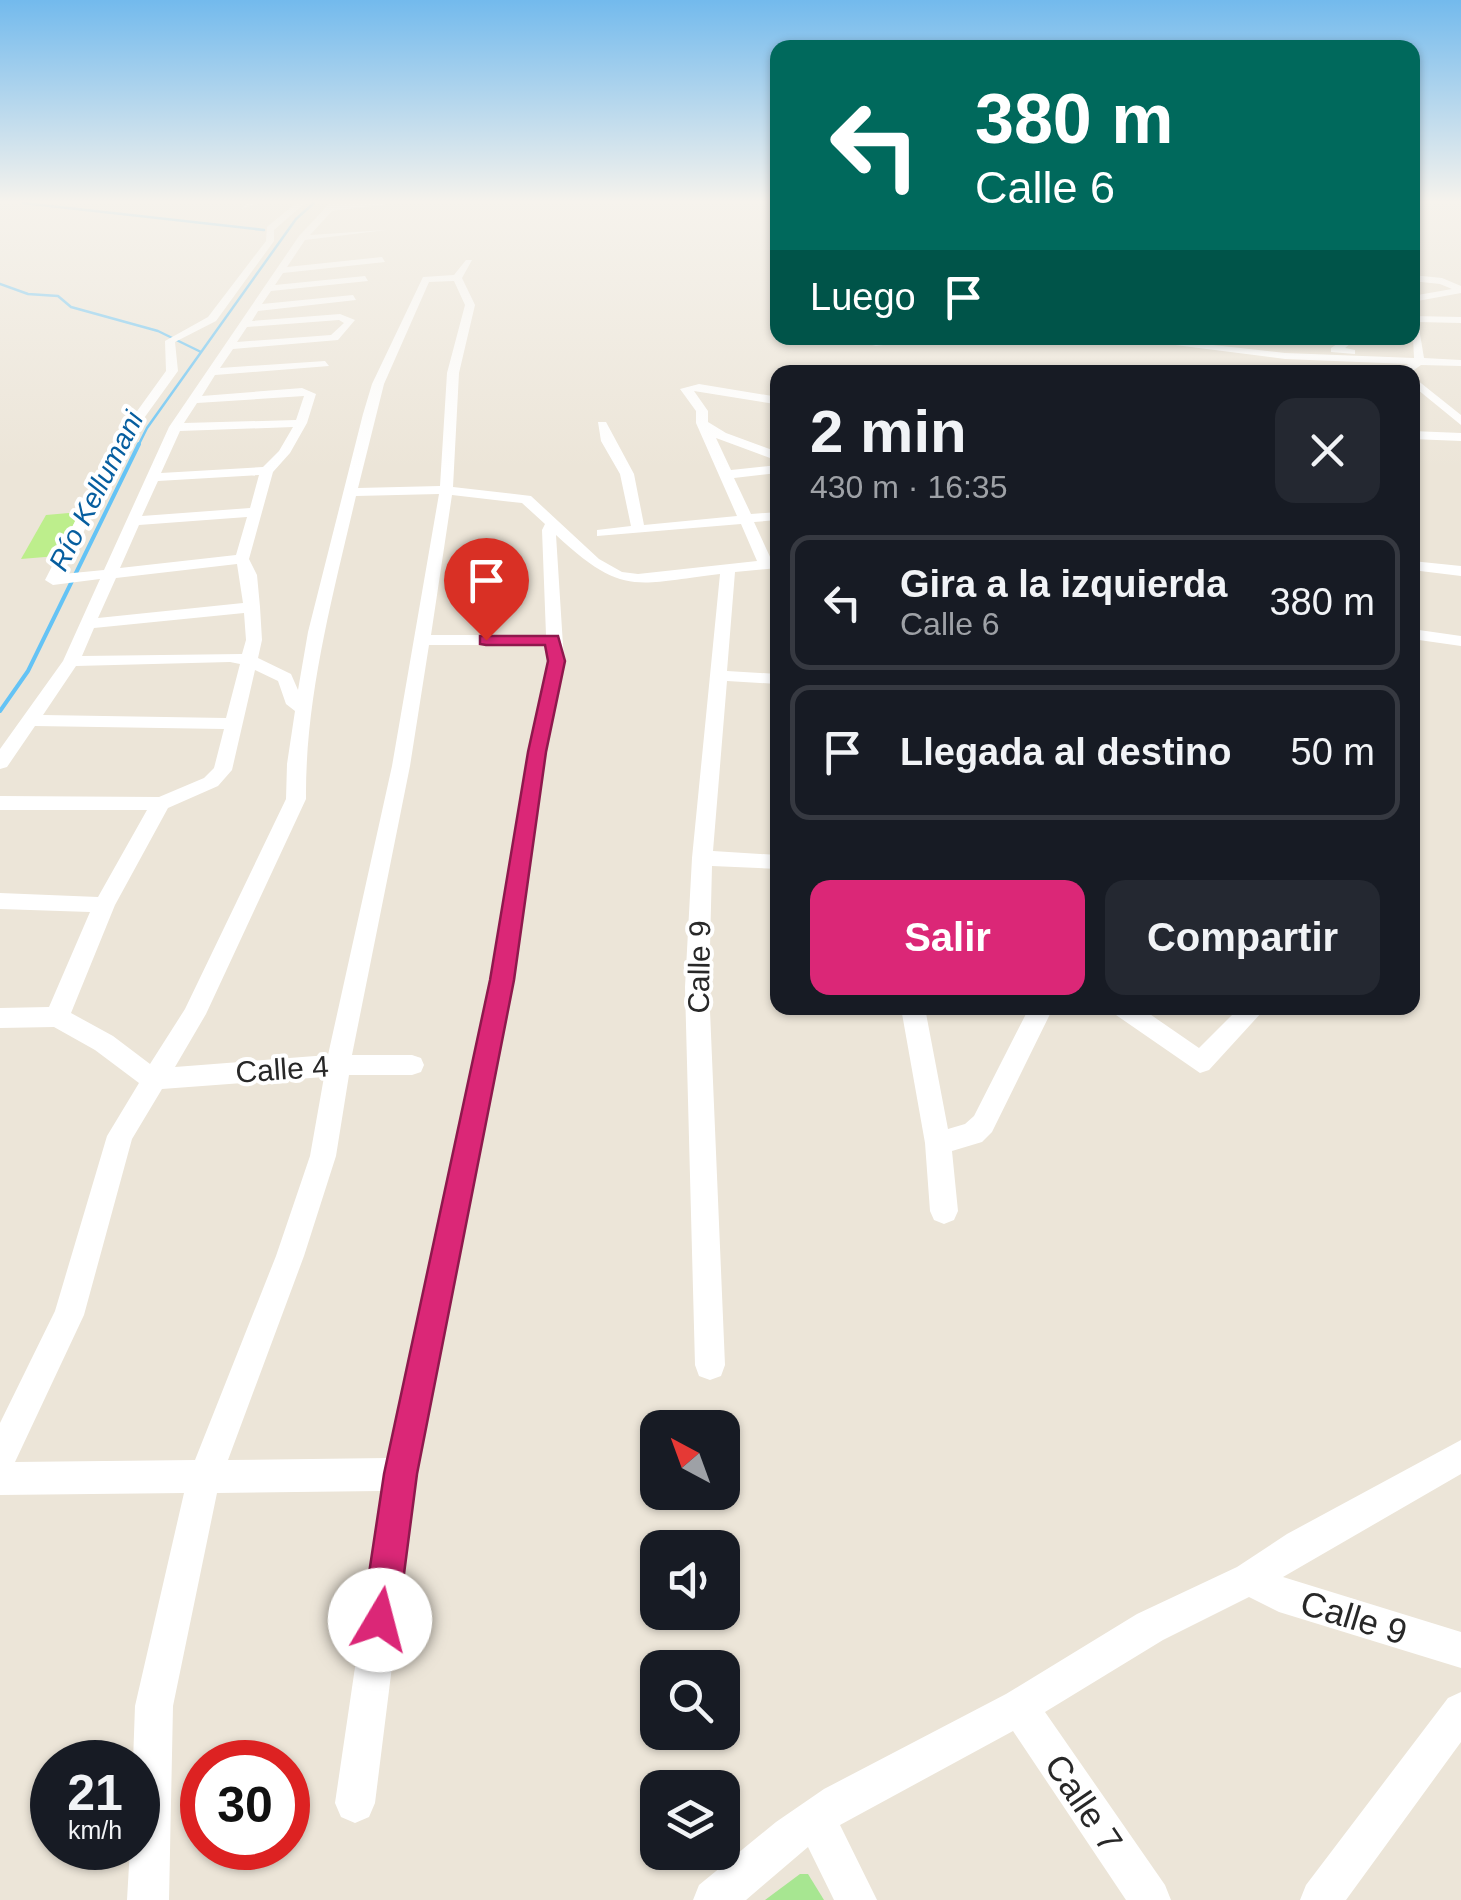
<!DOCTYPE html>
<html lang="es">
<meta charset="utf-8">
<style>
body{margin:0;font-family:Arial,sans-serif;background:#242831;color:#f1f3f6;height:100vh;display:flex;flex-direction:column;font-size:38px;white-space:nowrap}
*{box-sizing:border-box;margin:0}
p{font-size:32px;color:#9ea1a6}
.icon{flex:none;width:55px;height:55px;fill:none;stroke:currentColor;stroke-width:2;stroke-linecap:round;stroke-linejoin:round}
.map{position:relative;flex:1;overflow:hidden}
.drawer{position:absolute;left:770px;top:365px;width:650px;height:650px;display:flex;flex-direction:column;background:#171b24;border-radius:20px;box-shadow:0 2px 8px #0004}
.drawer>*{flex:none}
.hud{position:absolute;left:770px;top:40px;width:650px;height:305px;border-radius:20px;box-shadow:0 2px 8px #0004;background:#00695c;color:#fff;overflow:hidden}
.needle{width:65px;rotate:319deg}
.tools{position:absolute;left:640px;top:1410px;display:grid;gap:20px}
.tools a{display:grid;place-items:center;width:100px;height:100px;border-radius:20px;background:#171b24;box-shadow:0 2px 8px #0004;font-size:50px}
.speed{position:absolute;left:30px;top:1740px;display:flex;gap:20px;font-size:50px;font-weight:700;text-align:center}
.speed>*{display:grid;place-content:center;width:130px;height:130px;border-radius:50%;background:#171b24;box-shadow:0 2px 8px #0004;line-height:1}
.speed small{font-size:25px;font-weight:400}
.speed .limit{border:15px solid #d22;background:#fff;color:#111}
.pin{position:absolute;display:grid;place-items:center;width:85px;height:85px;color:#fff;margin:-102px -42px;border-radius:50% 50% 50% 0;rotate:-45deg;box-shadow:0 0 10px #0007}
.pin .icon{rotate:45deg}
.me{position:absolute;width:110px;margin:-55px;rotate:8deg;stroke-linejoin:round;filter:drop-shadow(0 0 8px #0008)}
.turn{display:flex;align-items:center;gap:35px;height:210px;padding:0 40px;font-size:45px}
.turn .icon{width:130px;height:130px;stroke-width:2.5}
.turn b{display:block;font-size:70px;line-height:85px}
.then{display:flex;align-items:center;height:95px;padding:0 40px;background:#0003;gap:20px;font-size:38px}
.round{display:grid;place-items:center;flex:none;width:105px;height:105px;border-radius:20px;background:#242831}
.overview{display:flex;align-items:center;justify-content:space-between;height:170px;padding:0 40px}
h1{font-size:60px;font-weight:700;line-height:75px}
.cta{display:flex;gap:20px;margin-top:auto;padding:20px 40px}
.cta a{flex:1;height:115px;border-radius:20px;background:#db2777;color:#fff;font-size:40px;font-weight:700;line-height:115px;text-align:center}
.cta a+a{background:#242831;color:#f1f3f6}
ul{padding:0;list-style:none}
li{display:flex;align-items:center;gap:30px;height:135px;margin:0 20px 15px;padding:0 20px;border:5px solid #363941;border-radius:20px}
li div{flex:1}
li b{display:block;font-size:38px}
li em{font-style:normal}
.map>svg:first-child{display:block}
</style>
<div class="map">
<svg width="1461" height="1900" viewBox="0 0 1461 1900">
<rect width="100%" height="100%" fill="#ece5d8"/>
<path fill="#a7e691" d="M 800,1874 L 808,1874 L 824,1900 L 765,1900 Z"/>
<path fill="#bdee8c" d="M 80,512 L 57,556 L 21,559 L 46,515 Z"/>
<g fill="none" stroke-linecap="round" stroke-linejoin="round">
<path stroke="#64c3f5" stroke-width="2.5" d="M 23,203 L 264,230
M 0,284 L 28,294 L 58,296 L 71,307 L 158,331 L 201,352
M 138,446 L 147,428 L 296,219 L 314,203"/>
<path stroke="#64c3f5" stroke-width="4" d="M 0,711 L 28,671 L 139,444"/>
<path fill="#fff" fill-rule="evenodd" d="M 246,203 L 256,203 L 242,209 Z
M 296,203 L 305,203 L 274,230 L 274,241 L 216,321 L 175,342 L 178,371 L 129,439 L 63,574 L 104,570 L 169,427 L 299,236 L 330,203 L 397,203 L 332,211 L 310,235 L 386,230 L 305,240 L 287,267 L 382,257 L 385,262 L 283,273 L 275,285 L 365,276 L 368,281 L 271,291 L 262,304 L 353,295 L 356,300 L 258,311 L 252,321 L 340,314 L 355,320 L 338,340 L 233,349 L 220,368 L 325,361 L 329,366 L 215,375 L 202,396 L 302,388 L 316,394 L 307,423 L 290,453 L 273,472 L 249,559 L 257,575 L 260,607 L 262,640 L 258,658 L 291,674 L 298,690 L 308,632 L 363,414 L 372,384 L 423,277 L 454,275 L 466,260 L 472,260 L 462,278 L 475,305 L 459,373 L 453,487 L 531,496 L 599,559 L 622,572 L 638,574 L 757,561 L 741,524 L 597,536 L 597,530 L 631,526 L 620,474 L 601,441 L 598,422 L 606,422 L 634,474 L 644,525 L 737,516 L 696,423 L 696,411 L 680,389 L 699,384 L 778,397 L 775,404 L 694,391 L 708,411 L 708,422 L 726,433 L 778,452 L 778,461 L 716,438 L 731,470 L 778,465 L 778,473 L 734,478 L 751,514 L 778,512 L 778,520 L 754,522 L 771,559 L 778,559 L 778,568 L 735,572 L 727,671 L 778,674 L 778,684 L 727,681 L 713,851 L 778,855 L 778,869 L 712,866 L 709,987 L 725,1365 L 721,1376 L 710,1380 L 699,1376 L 695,1365 L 685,987 L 692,858 L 720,574 C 635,584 623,597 556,535 L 564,661 L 546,752 L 514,980 L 416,1474 L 375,1803 L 369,1817 L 355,1823 L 341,1817 L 335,1803 L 381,1491 L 217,1493 L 173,1706 L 169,1900 L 127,1900 L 130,1848 L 138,1848 L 138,1762 L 133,1762 L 135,1706 L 184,1493 L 0,1495 L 0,1423 L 55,1311 L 107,1136 L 139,1083 L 95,1050 L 54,1027 L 0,1028 L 0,1008 L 49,1007 L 90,912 L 0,909 L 0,893 L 98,897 L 147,810 L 0,810 L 0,796 L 159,797 L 204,778 L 214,768 L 224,729 L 35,726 L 7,767 L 0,769 L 0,749 L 63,661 L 100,579 L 53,585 L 45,580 L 117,439 L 166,371 L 165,341 L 208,317 L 266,241 L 267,227 ZM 454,281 L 465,305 L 447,373 L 440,486 L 358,488 L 384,384 L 429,282 ZM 339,320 L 344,323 L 331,335 L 237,342 L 247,327 ZM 304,396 L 296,420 L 184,423 L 197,403 ZM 293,427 L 279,451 L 263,467 L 161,473 L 180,431 ZM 259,475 L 250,508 L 142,516 L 158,481 ZM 439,494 L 392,766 L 328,1055 L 175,1067 L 206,1014 L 306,799 C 305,697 333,595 356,496 ZM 452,495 L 522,503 L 545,524 L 542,530 L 546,635 L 431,635 ZM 247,517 L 236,555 L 120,568 L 139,525 ZM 237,564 L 243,603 L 98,618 L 116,578 ZM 244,613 L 246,640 L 242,654 L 82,656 L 94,628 ZM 429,645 L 547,645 L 548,661 L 528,752 L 490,980 L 387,1458 L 228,1460 L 304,1256 L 336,1156 L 349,1075 L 412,1075 L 421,1072 L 424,1065 L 421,1058 L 412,1055 L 352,1055 L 410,766 ZM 230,662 L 240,664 L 226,718 L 43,715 L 76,666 ZM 255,670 L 278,681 L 286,704 L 295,711 L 287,764 L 286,799 L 185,1009 L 150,1064 L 113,1036 L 71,1013 L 115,905 L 168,808 L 218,786 L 232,770 ZM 324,1077 L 310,1156 L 276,1256 L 195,1460 L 15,1462 L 84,1315 L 132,1139 L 162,1089 Z
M 1412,275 L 1442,278 L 1461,286 L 1461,293 L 1412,302 L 1412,296 L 1452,289 L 1440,284 L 1412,281 Z
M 1412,316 L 1461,317 L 1461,323 L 1418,322 L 1424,358 L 1461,360 L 1461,366 L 1421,365 L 1411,372 L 1404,372 L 1401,370 L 1408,364 L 1285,359 L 1120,338 L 1149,338 L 1285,353 L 1414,358 Z
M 844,338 L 1009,338 L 992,342 L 913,341 L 876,346 Z
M 1346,338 L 1357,338 L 1345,348 L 1355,350 L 1355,354 L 1331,352 L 1331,348 Z
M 1412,376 L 1461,415 L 1461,425 L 1412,385 Z
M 1412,431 L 1461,433 L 1461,441 L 1412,439 Z
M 1412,561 L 1461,566 L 1461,576 L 1412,570 Z
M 1412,629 L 1461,636 L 1461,646 L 1412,639 Z
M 901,1008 L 925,1008 L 948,1129 L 965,1124 L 974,1116 L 1029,1008 L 1053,1008 L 992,1132 L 982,1142 L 952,1151 L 958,1211 L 954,1220 L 944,1224 L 934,1220 L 930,1211 L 925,1143 Z
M 1112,1008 L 1141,1008 L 1199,1048 L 1239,1008 L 1260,1008 L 1262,1012 L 1209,1070 L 1200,1073 L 1116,1015 Z
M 1461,1440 L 1461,1474 L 1283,1577 L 1461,1632 L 1461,1668 L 1279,1612 L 1249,1597 L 1163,1640 L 1045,1712 L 1165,1885 L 1171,1900 L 1126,1900 L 1013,1731 L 840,1825 L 877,1900 L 834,1900 L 808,1847 L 746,1900 L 693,1900 L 699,1885 L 776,1822 L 824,1789 L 1006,1694 L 1137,1614 L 1237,1567 L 1287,1534 Z
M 1461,1692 L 1461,1742 L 1346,1900 L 1300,1900 L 1306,1885 L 1448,1698 Z"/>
</g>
<linearGradient id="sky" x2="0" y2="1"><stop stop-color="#73baed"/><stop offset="0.43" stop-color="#f6f3ed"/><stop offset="1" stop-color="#f6f3ed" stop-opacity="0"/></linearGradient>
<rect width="1461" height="469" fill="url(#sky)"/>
<path fill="#db2777" stroke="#8e194d" stroke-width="2.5" d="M 480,636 L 558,636 L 565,661 L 546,752 L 514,980 L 417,1474 L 398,1620 L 393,1633 L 380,1639 L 367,1633 L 362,1620 L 384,1474 L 490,980 L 528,752 L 548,661 L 545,645 L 486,645 L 480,644 Z"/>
<g text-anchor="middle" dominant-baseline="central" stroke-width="8" stroke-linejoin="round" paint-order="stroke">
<g font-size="28" font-style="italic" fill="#065e9f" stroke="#fff">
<text transform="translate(96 491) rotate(-63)">Río Kellumani</text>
</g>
<g font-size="30" fill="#282828" stroke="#fff">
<text transform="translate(699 967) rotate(-89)">Calle 9</text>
<text transform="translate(282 1069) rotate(-4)">Calle 4</text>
</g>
<g font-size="35" fill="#282828" stroke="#fff">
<text transform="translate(1354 1617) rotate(17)">Calle 9</text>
<text transform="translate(1084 1803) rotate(56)">Calle 7</text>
</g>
</g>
</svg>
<div class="tools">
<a><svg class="needle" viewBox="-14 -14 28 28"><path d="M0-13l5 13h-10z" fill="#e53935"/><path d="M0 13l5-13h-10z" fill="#9ea1a6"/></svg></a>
<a><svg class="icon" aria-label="sound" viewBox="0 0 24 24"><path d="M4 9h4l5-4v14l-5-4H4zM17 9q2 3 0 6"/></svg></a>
<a><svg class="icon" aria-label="search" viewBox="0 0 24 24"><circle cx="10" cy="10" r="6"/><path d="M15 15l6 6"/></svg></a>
<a><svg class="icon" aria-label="layers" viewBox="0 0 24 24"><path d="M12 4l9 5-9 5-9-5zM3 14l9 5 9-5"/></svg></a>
</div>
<div class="speed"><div>21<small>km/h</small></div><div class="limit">30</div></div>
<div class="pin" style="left:486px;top:640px;background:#d93025"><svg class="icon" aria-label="arrive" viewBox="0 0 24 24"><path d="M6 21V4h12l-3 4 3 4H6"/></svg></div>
<svg class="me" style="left:380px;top:1620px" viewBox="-20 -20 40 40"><circle r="19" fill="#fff"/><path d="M0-13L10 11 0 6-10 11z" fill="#db2777"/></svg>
<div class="hud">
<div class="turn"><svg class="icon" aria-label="left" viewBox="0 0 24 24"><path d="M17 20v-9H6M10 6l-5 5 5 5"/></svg><div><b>380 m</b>Calle 6</div></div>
<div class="then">Luego<svg class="icon" aria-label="arrive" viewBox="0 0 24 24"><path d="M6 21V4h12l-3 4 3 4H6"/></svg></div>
</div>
<section class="drawer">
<div class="overview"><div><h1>2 min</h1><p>430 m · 16:35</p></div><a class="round"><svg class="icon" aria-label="close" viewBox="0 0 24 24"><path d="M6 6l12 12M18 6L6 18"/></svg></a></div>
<ul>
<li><svg class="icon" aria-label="left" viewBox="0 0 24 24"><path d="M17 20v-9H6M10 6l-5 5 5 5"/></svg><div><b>Gira a la izquierda</b><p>Calle 6</p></div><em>380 m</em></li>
<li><svg class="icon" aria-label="arrive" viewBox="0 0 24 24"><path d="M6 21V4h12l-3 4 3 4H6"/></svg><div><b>Llegada al destino</b></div><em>50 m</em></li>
</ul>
<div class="cta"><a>Salir</a><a>Compartir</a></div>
</section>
</div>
